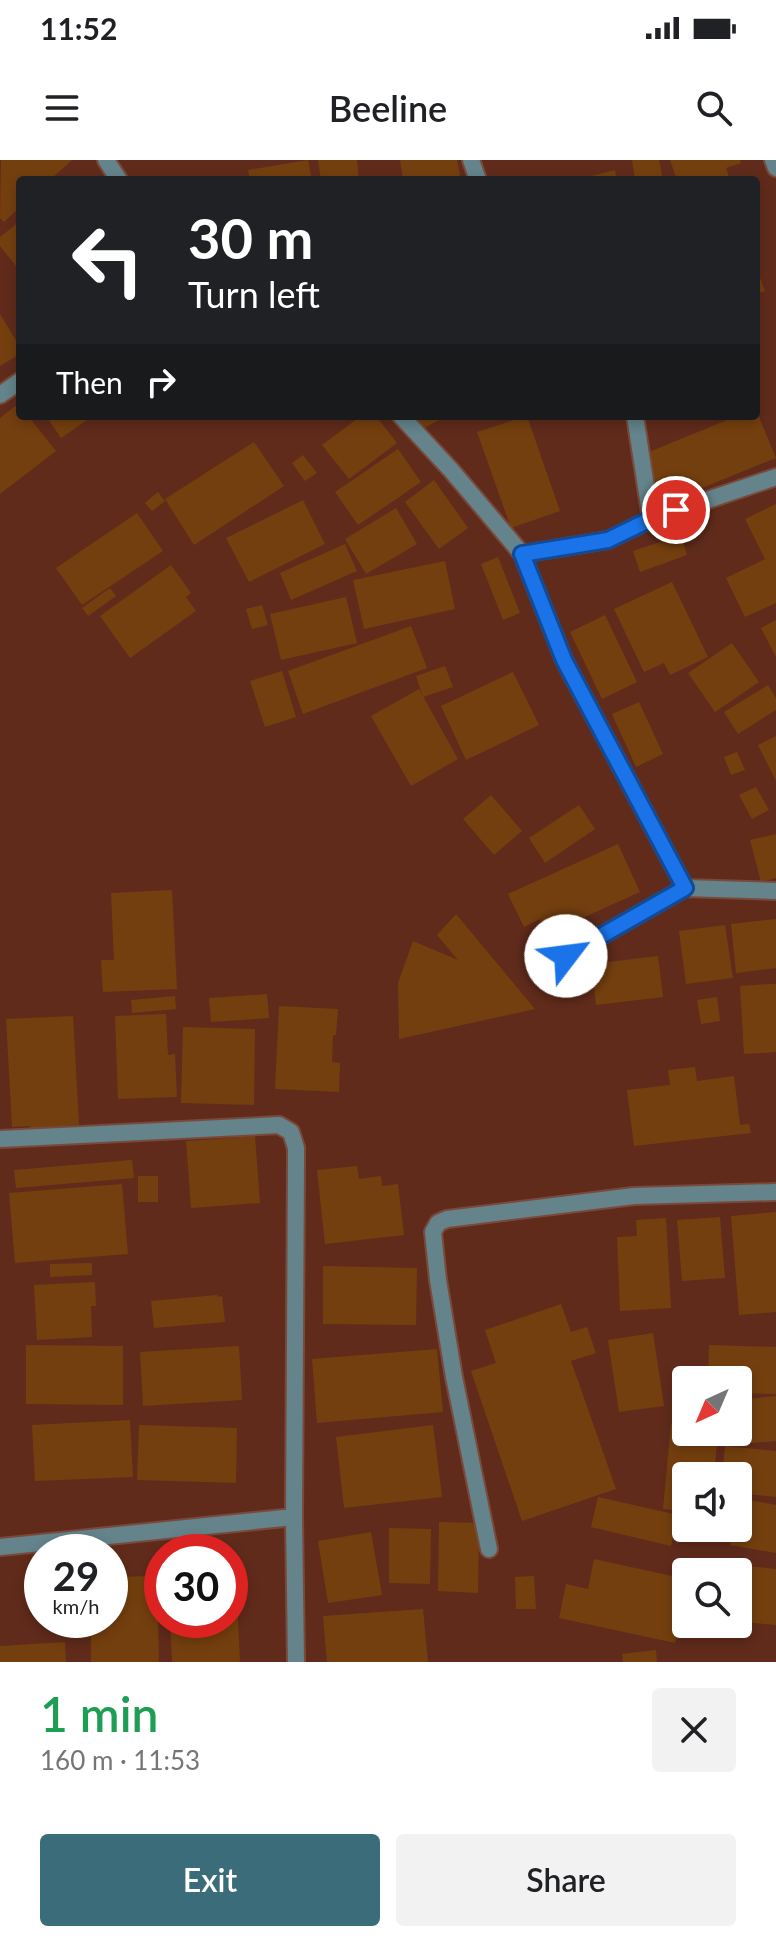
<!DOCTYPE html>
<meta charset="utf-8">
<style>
body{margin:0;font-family:Lato,sans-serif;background:#f2f2f2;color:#202124;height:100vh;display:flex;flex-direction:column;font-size:30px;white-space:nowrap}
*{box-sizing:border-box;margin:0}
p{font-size:26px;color:#757577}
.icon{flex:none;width:44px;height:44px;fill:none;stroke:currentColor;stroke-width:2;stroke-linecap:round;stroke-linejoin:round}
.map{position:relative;height:1502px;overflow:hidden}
.details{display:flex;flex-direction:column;background:#fff;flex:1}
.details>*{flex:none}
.banner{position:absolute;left:16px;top:16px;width:744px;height:244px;border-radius:8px;box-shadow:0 4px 12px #0003;background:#202124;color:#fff;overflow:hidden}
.needle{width:52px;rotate:224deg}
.controls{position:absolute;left:672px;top:1206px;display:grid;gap:16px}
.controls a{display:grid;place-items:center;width:80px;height:80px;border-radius:8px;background:#fff;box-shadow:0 4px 12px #0003;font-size:40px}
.speed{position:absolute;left:24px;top:1374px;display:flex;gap:16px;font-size:40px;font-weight:700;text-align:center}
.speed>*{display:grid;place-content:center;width:104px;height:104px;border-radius:50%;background:#fff;box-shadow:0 4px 12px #0003;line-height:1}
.speed small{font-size:20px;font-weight:400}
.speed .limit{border:12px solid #d22;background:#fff;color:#111}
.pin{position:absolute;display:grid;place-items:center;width:68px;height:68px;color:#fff;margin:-34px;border:4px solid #fff;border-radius:50%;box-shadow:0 2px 8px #0007}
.me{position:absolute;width:88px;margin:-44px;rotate:60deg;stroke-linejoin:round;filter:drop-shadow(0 0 6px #0008)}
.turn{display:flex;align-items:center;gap:28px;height:168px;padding:0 40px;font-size:36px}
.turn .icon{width:104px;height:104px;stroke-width:2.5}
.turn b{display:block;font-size:56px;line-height:68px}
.then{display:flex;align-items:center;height:76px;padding:0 40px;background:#0003;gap:16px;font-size:30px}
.round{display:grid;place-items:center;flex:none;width:84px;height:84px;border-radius:8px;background:#f2f2f2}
.summary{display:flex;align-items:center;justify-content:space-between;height:136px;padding:0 40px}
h1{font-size:48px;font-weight:600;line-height:60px;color:#1e9e55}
.button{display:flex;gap:16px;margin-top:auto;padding:16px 40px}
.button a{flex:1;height:92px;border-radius:8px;background:#3a6c7a;color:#fff;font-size:32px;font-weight:600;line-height:92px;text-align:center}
.button a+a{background:#f2f2f2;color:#202124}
.status{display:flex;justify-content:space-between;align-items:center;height:56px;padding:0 40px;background:#fff;direction:ltr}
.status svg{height:22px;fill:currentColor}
header{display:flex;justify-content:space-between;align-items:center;height:104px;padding:0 40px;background:#fff;font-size:36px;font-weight:600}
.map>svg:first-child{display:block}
</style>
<div class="status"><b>11:52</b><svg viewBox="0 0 49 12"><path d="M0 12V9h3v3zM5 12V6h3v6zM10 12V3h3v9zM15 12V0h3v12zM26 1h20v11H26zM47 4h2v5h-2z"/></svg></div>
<header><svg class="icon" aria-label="menu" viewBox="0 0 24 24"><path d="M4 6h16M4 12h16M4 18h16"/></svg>Beeline<svg class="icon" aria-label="search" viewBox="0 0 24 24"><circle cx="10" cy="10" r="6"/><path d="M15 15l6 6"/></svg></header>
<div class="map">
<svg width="776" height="1502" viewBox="0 0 776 1502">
<rect width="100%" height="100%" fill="#602b1b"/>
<path fill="#743f0e" d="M 1,0 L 72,0 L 50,20 L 20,20 L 20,47 L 4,62 L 0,58 Z
M 308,0 L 312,20 L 250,20 L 248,10 Z
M 318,0 L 357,0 L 359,20 L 321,20 Z
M 400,0 L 457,0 L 461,20 L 403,20 Z
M 632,0 L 659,0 L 663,20 L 635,20 Z
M 670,0 L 740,0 L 741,3 L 726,8 L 730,20 L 677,20 Z
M 615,10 L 617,20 L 580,20 L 580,19 Z
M 20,61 L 20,111 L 0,86 L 0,77 Z
M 756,107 L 765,131 L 756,134 Z
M 0,154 L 20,187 L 20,194 L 0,206 Z
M 18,244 L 20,256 L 28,256 L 56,291 L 0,334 L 0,258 Z
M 756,250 L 776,298 L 665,343 L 644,294 L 737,256 L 756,256 Z
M 46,256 L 93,256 L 61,278 Z
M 361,256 L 376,256 L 397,283 L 349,319 L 322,285 Z
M 411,256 L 446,256 L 419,271 Z
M 527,256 L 560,351 L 511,368 L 477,272 Z
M 254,282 L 284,326 L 194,385 L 165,339 Z
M 398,289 L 421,322 L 358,365 L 335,332 Z
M 303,295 L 317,313 L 305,321 L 292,303 Z
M 434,320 L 468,368 L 439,389 L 405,342 Z
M 158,332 L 165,341 L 152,351 L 145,343 Z
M 303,340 L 325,384 L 249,422 L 226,378 Z
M 776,344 L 776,443 L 745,457 L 726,418 L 765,399 L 745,359 Z
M 396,348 L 417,384 L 366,414 L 345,379 Z
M 137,353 L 163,391 L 82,445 L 56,408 Z
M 681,375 L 687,395 L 640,412 L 633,391 Z
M 345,384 L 357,411 L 291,440 L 280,413 Z
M 498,397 L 520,453 L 503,460 L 481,404 Z
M 445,401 L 455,449 L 364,469 L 353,420 Z
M 171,405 L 191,433 L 186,437 L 196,451 L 130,498 L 100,456 Z
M 672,422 L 708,497 L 670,515 L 664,503 L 644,512 L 614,449 Z
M 110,428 L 116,436 L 88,456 L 82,448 Z
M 346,437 L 357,483 L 281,500 L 270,454 Z
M 262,445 L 268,465 L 252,469 L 246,449 Z
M 605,455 L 637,522 L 602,539 L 570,472 Z
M 776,460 L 776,497 L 761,468 Z
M 411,466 L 427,508 L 303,554 L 288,511 Z
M 732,483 L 759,522 L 715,552 L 688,513 Z
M 445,506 L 453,527 L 423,537 L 416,516 Z
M 282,511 L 296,557 L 265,567 L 250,521 Z
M 513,512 L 539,565 L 466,600 L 441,546 Z
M 768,525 L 776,538 L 776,550 L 738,574 L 724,552 Z
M 419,529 L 458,599 L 411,626 L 371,556 Z
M 639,542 L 663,594 L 636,607 L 612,554 Z
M 776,576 L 776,621 L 758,585 Z
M 737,592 L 745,610 L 731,615 L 724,597 Z
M 756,627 L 769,650 L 752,659 L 739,635 Z
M 491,635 L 522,671 L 494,695 L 463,659 Z
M 579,645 L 595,669 L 545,703 L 529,678 Z
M 776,674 L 776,718 L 761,722 L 750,680 Z
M 618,684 L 640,732 L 547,774 L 540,759 L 524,767 L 508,734 Z
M 172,730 L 177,829 L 103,832 L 101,800 L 114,800 L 111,733 Z
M 456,754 L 535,849 L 399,879 L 398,823 L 413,781 L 458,800 L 437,775 Z
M 776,759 L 776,808 L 736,813 L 731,764 Z
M 725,765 L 733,818 L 686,824 L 679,771 Z
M 658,796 L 663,837 L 596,845 L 591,804 Z
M 769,824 L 776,824 L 776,892 L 744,894 L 740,826 Z
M 267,834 L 269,858 L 211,862 L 209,838 Z
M 175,836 L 176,849 L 132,853 L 131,840 Z
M 717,837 L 720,861 L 701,864 L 697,840 Z
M 279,846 L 338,849 L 336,875 L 333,875 L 332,902 L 340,903 L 339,932 L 275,929 Z
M 166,854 L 168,895 L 175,894 L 177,937 L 118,939 L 115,856 Z
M 73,856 L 79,965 L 63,966 L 63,974 L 31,976 L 30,966 L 12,967 L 6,859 Z
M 183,867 L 255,869 L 254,945 L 181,943 Z
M 695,907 L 697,921 L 734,916 L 740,965 L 749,964 L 751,973 L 634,986 L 627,930 L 670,925 L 668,910 Z
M 255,976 L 260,1043 L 191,1048 L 186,981 Z
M 132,1000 L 134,1018 L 16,1028 L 14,1010 Z
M 357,1006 L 359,1019 L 381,1016 L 382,1026 L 398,1024 L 404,1075 L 325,1084 L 317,1010 Z
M 138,1016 L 158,1016 L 158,1042 L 138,1042 Z
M 122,1024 L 128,1094 L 15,1103 L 9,1033 Z
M 776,1052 L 776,1152 L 739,1155 L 731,1056 Z
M 720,1057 L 725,1118 L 682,1121 L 677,1060 Z
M 666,1058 L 671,1148 L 620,1151 L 617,1077 L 637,1076 L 636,1060 Z
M 92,1103 L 92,1115 L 50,1117 L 50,1104 Z
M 323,1106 L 417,1108 L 416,1165 L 323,1164 Z
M 95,1122 L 96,1146 L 91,1146 L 92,1177 L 37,1180 L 34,1125 Z
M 217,1135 L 218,1137 L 222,1136 L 225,1162 L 154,1168 L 151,1141 Z
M 561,1144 L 571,1172 L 587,1167 L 596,1193 L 571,1201 L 616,1329 L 522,1361 L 471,1211 L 496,1203 L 485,1170 Z
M 653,1173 L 664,1246 L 619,1252 L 608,1180 Z
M 26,1185 L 123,1186 L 123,1245 L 26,1244 Z
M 709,1185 L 776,1187 L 776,1234 L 738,1233 L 738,1220 L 708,1220 Z
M 239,1186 L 242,1240 L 143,1246 L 140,1192 Z
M 437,1189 L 443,1252 L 317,1263 L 312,1199 Z
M 776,1236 L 776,1281 L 740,1284 L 738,1240 Z
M 130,1260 L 133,1317 L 35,1321 L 32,1265 Z
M 671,1264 L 686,1265 L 686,1272 L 718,1272 L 714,1316 L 686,1316 L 686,1351 L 663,1349 Z
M 139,1265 L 237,1268 L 236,1323 L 137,1320 Z
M 433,1265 L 442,1337 L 344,1348 L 336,1277 Z
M 725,1286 L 776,1291 L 776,1337 L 738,1333 L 738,1316 L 722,1316 Z
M 598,1337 L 678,1355 L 671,1386 L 591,1367 Z
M 739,1338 L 776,1345 L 776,1393 L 730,1385 L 733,1368 L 738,1368 Z
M 439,1362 L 479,1363 L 478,1433 L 438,1431 Z
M 389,1368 L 431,1369 L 430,1424 L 389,1423 Z
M 371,1372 L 382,1435 L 328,1443 L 318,1381 Z
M 594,1399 L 686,1419 L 686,1464 L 728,1464 L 725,1478 L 678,1469 L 675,1483 L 559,1458 L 566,1424 L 588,1429 Z
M 749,1406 L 776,1409 L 776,1465 L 744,1462 Z
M 157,1416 L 159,1502 L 91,1502 L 91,1460 L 110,1460 L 110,1417 Z
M 534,1416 L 536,1449 L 516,1449 L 515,1417 Z
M 230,1417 L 236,1417 L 240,1502 L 172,1502 L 170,1460 L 230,1460 Z
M 423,1449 L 428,1502 L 327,1502 L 323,1456 Z
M 65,1482 L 66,1502 L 0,1502 L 0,1486 Z
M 656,1490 L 657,1502 L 623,1502 L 622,1494 Z"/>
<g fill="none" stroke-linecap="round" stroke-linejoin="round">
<g stroke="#794a3c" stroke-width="20">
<path id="street" d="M 106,0 L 119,20
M 471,0 L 478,20
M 773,0 L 776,8
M 0,235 L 20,221
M 401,256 L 451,310 L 522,394 L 564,500 L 685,728
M 635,256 L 651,359
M 522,394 L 608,380 L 651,359 L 776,317
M 566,796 L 685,728 L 776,731
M 0,979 L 279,965 L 291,972 L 296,988 L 296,1002 L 294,1357 L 296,1502
M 0,1387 L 294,1357
M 489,1389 L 454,1217 L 438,1120 L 433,1072 L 438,1063 L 447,1059 L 634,1036 L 776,1032"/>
</g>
<use href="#street" stroke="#64838b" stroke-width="16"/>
</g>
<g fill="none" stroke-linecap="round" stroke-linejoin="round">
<g stroke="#114b97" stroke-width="20">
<path id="route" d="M 566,796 L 685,728 L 564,500 L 522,394 L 608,380 L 651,359 L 676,350"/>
</g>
<use href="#route" stroke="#1a73e8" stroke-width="14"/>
</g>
</svg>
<div class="controls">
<a><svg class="needle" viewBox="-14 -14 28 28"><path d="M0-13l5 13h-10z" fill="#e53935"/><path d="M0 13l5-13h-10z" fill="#757577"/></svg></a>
<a><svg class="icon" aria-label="sound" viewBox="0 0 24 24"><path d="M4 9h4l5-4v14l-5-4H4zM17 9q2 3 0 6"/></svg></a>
<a><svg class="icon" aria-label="search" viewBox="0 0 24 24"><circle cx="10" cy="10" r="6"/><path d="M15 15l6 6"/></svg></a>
</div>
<div class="speed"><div>29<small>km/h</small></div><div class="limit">30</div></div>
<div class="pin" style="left:676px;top:350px;background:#d93025"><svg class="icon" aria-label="arrive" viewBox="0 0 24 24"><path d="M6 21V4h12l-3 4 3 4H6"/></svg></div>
<svg class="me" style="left:566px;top:796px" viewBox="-20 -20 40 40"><circle r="19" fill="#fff"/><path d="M0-13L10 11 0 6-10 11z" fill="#1a73e8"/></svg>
<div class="banner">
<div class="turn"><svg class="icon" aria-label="left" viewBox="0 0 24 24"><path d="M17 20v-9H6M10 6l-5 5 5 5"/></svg><div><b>30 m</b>Turn left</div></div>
<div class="then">Then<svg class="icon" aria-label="right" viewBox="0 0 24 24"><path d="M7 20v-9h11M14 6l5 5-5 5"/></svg></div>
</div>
</div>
<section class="details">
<div class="summary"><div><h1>1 min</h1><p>160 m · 11:53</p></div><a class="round"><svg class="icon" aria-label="close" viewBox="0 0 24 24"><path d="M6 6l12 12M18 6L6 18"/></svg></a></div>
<div class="button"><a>Exit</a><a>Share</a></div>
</section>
